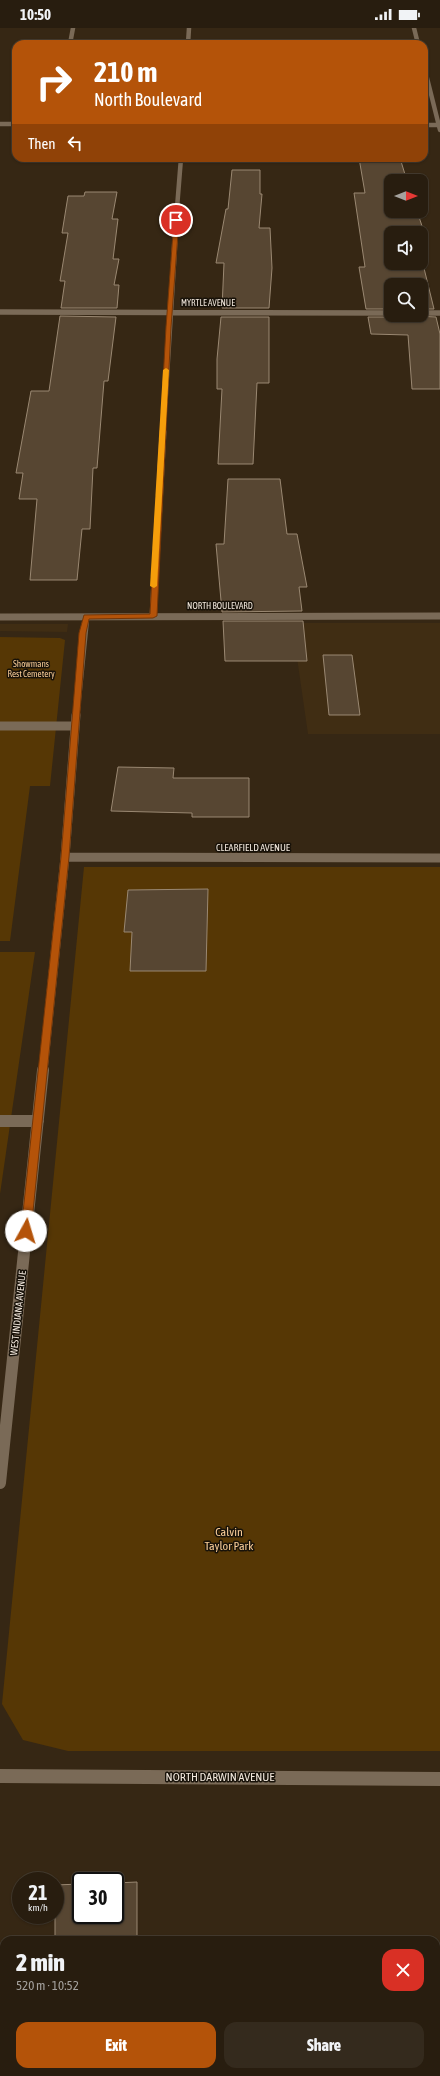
<!DOCTYPE html>
<meta charset="utf-8">
<style>
body{margin:0;font-family:"Asap Condensed",sans-serif;background:#342a1d;color:#f1f3f6;height:100vh;display:flex;flex-direction:column;font-size:15px;white-space:nowrap}
*{box-sizing:border-box;margin:0}
p{font-size:13px;color:#a5a29e}
.icon{flex:none;width:22px;height:22px;fill:none;stroke:currentColor;stroke-width:2;stroke-linecap:round;stroke-linejoin:round}
.map{position:relative;flex:1;overflow:hidden}
.side{position:absolute;left:0px;top:1908px;width:440px;height:140px;display:flex;flex-direction:column;background:#281d0f;border-radius:12px 12px 0 0;box-shadow:0 1px 3px #0004,0 0 0 1px #443b2f}
.side>*{flex:none}
.guide{position:absolute;left:12px;top:12px;width:416px;height:122px;border-radius:12px;box-shadow:0 1px 3px #0004,0 0 0 1px #443b2f;background:#b45309;color:#fff;overflow:hidden}
.needle{width:26px;rotate:90deg}
.tools{position:absolute;left:384px;top:146px;display:grid;gap:8px}
.tools a{display:grid;place-items:center;width:44px;height:44px;border-radius:8px;background:#281d0f;box-shadow:0 1px 3px #0004,0 0 0 1px #443b2f;font-size:20px}
.speed{position:absolute;left:12px;top:1844px;display:flex;gap:8px;font-size:20px;font-weight:700;text-align:center}
.speed>*{display:grid;place-content:center;width:52px;height:52px;border-radius:50%;background:#281d0f;box-shadow:0 1px 3px #0004,0 0 0 1px #443b2f;line-height:1}
.speed small{font-size:10px;font-weight:400}
.speed .limit{border:2px solid #111;border-radius:6px;background:#fff;color:#111}
.pin{position:absolute;display:grid;place-items:center;width:34px;height:34px;color:#fff;margin:-17px;border:2px solid #fff;border-radius:50%;box-shadow:0 1px 4px #0007}
.me{position:absolute;width:44px;margin:-22px;rotate:6deg;stroke-linejoin:round;filter:drop-shadow(0 0 3px #0008)}
.turn{display:flex;align-items:center;gap:14px;height:84px;padding:0 16px;font-size:18px}
.turn .icon{width:52px;height:52px;stroke-width:2.5}
.turn b{display:block;font-size:28px;line-height:34px}
.then{display:flex;align-items:center;height:38px;padding:0 16px;background:#0003;gap:8px;font-size:15px}
.round{display:grid;place-items:center;flex:none;width:42px;height:42px;border-radius:12px;background:#342a1d}
.headline{display:flex;align-items:center;justify-content:space-between;height:68px;padding:0 16px}
h1{font-size:24px;font-weight:800;line-height:30px}
.action{display:flex;gap:8px;margin-top:auto;padding:8px 16px}
.action a{flex:1;height:46px;border-radius:12px;background:#b45309;color:#fff;font-size:16px;font-weight:800;line-height:46px;text-align:center}
.action a+a{background:#342a1d;color:#f1f3f6}
.status{display:flex;justify-content:space-between;align-items:center;height:28px;padding:0 20px;background:#281d0f;direction:ltr}
.status svg{height:11px;fill:currentColor}
.map>svg:first-child{display:block}
</style>
<div class="status"><b>10:50</b><svg viewBox="0 0 49 12"><path d="M0 12V9h3v3zM5 12V6h3v6zM10 12V3h3v9zM15 12V0h3v12zM26 1h20v11H26zM47 4h2v5h-2z"/></svg></div>
<div class="map">
<svg width="440" height="2048" viewBox="0 0 440 2048">
<rect width="100%" height="100%" fill="#362714"/>
<path fill="#402d13" d="M 292,595 L 440,595 L 440,706 L 308,706 Z
M 0,596 L 68,596 L 67,604 L 0,603 Z"/>
<path fill="#563705" d="M 0,609 L 60,610 L 65,612 L 50,758 L 30,758 L 10,913 L 0,913 Z
M 84,839 L 440,839 L 440,1723 L 68,1723 L 23,1712 L 2,1676 Z
M 0,924 L 35,924 L 0,1166 Z"/>
<path fill="#574632" stroke="#9a8872" d="M 359,130 L 400,130 L 407,153 L 391,153 L 391,183 L 417,183 L 422,198 L 413,198 L 415,205 L 391,205 L 391,235 L 421,235 L 421,228 L 434,281 L 421,281 L 421,257 L 391,257 L 391,281 L 366,281 L 359,239 L 365,239 L 354,165 L 365,165 Z
M 232,142 L 260,142 L 260,166 L 262,166 L 259,200 L 270,200 L 272,240 L 269,280 L 222,280 L 224,235 L 216,235 L 226,181 L 228,181 Z
M 85,164 L 117,164 L 112,191 L 118,191 L 113,231 L 119,231 L 114,257 L 119,257 L 117,280 L 61,280 L 65,253 L 60,253 L 68,205 L 62,205 L 68,168 L 84,168 Z
M 395,287 L 436,289 L 440,306 L 440,361 L 412,361 L 408,307 L 371,306 L 368,289 L 391,289 Z
M 60,288 L 116,289 L 108,353 L 104,353 L 97,440 L 93,440 L 90,501 L 82,501 L 77,552 L 30,552 L 37,471 L 19,471 L 23,445 L 16,445 L 31,363 L 49,363 Z
M 221,289 L 269,289 L 269,355 L 257,355 L 253,436 L 218,436 L 222,361 L 217,361 L 217,331 Z
M 228,451 L 280,451 L 287,506 L 297,506 L 307,559 L 299,559 L 302,583 L 222,584 L 216,516 L 224,516 Z
M 223,593 L 303,593 L 307,633 L 225,633 Z
M 323,627 L 352,627 L 360,687 L 329,687 Z
M 118,739 L 174,740 L 173,750 L 249,750 L 249,789 L 192,789 L 192,785 L 111,783 Z
M 208,861 L 206,943 L 130,943 L 132,904 L 124,904 L 128,862 Z
M 137,1854 L 137,1912 L 55,1912 L 55,1857 L 81,1856 L 81,1887 L 115,1887 L 115,1855 Z"/>
<g fill="none" stroke-linecap="round" stroke-linejoin="round">
<path stroke="#7a6a57" stroke-width="4.5" d="M 414,0 L 418,16
M 70,16 L 73,0
M 188,16 L 189,0
M 424,38 L 440,102
M 0,96 L 16,96
M 424,97 L 440,97
M 177,180 L 181,130"/>
<path stroke="#7a6a57" stroke-width="5.5" d="M 0,284 L 391,285
M 421,285 L 440,285
M 163,405 L 177,179"/>
<path stroke="#7a6a57" stroke-width="7" d="M 153,588 L 163,404
M 0,589 L 440,588
M 76,688 L 86,589"/>
<path stroke="#7a6a57" stroke-width="9" d="M 0,698 L 75,698
M 65,829 L 440,830
M 43,1043 L 65,829 L 76,687"/>
<path stroke="#7a6a57" stroke-width="12" d="M 0,1093 L 38,1093
M 0,1455 L 43,1042"/>
<path stroke="#7a6a57" stroke-width="14" d="M 0,1748 L 440,1751"/>
</g>
<path fill="#b45309" stroke="#753606" d="M 176,190 L 179,192 L 171,299 L 157,588 L 153,590 L 89,591 L 86,605 L 69,829 L 31,1203 L 26,1207 L 21,1203 L 61,829 L 79,605 L 84,587 L 150,586 L 166,299 L 174,192 Z"/>
<path fill="#f59e0b" d="M 166,340 L 169,342 L 157,558 L 154,560 L 150,558 L 163,342 Z"/>
<g text-anchor="middle" dominant-baseline="central" stroke-width="3" stroke-linejoin="round" paint-order="stroke">
<g font-size="9" fill="#f1e7dc" stroke="#181209">
<text x="208" y="275">MYRTLE AVENUE</text>
<text x="220" y="578">NORTH BOULEVARD</text>
</g>
<g font-size="9" fill="#f9cd98" stroke="#181209">
<text x="31" y="636">Showmans<tspan x="31" dy="10">Rest Cemetery</tspan></text>
</g>
<g font-size="10" fill="#f1e7dc" stroke="#181209">
<text x="253" y="819">CLEARFIELD AVENUE</text>
<text transform="translate(18 1285) rotate(-84)">WEST INDIANA AVENUE</text>
</g>
<g font-size="12" fill="#f9cd98" stroke="#181209">
<text x="229" y="1504">Calvin<tspan x="229" dy="14">Taylor Park</tspan></text>
</g>
<g font-size="12" fill="#f1e7dc" stroke="#181209">
<text x="220" y="1749">NORTH DARWIN AVENUE</text>
</g>
</g>
</svg>
<div class="tools">
<a><svg class="needle" viewBox="-14 -14 28 28"><path d="M0-13l5 13h-10z" fill="#e53935"/><path d="M0 13l5-13h-10z" fill="#a5a29e"/></svg></a>
<a><svg class="icon" aria-label="sound" viewBox="0 0 24 24"><path d="M4 9h4l5-4v14l-5-4H4zM17 9q2 3 0 6"/></svg></a>
<a><svg class="icon" aria-label="search" viewBox="0 0 24 24"><circle cx="10" cy="10" r="6"/><path d="M15 15l6 6"/></svg></a>
</div>
<div class="speed"><div>21<small>km/h</small></div><div class="limit">30</div></div>
<div class="pin" style="left:176px;top:192px;background:#d93025"><svg class="icon" aria-label="arrive" viewBox="0 0 24 24"><path d="M6 21V4h12l-3 4 3 4H6"/></svg></div>
<svg class="me" style="left:26px;top:1203px" viewBox="-20 -20 40 40"><circle r="19" fill="#fff"/><path d="M0-13L10 11 0 6-10 11z" fill="#b45309"/></svg>
<div class="guide">
<div class="turn"><svg class="icon" aria-label="right" viewBox="0 0 24 24"><path d="M7 20v-9h11M14 6l5 5-5 5"/></svg><div><b>210 m</b>North Boulevard</div></div>
<div class="then">Then<svg class="icon" aria-label="left" viewBox="0 0 24 24"><path d="M17 20v-9H6M10 6l-5 5 5 5"/></svg></div>
</div>
<section class="side">
<div class="headline"><div><h1>2 min</h1><p>520 m · 10:52</p></div><a class="round" style="background:#d93025;color:#fff"><svg class="icon" aria-label="close" viewBox="0 0 24 24"><path d="M6 6l12 12M18 6L6 18"/></svg></a></div>
<div class="action"><a>Exit</a><a>Share</a></div>
</section>
</div>
